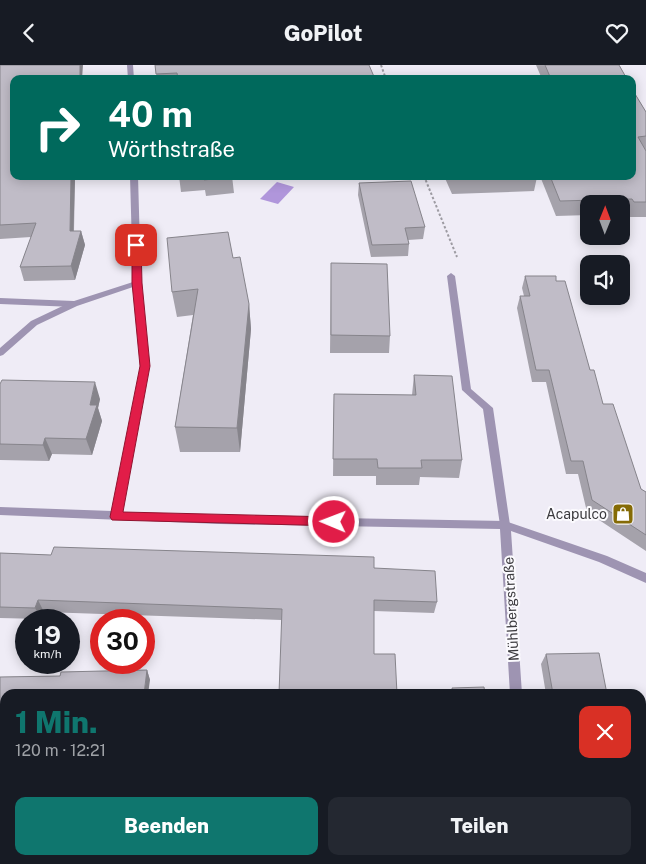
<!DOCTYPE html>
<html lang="de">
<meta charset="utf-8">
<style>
body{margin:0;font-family:"Public Sans",sans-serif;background:#242831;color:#f1f3f6;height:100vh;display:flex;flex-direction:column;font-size:19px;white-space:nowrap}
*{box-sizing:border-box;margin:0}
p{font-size:16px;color:#9ea1a6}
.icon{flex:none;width:28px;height:28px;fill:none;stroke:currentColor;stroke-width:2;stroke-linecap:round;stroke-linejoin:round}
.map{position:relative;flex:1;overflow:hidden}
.details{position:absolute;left:0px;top:624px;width:646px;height:176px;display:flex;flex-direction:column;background:#171b24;border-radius:15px 15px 0 0;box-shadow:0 2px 12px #0003}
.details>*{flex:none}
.top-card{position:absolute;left:10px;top:10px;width:626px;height:105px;border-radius:10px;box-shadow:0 2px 12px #0003;background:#00695c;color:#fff;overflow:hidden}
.needle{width:32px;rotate:1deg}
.buttons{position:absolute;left:580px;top:130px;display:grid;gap:10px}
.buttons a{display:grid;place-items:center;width:50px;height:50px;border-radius:10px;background:#171b24;box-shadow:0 2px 12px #0003;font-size:25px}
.speed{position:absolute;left:15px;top:544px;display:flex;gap:10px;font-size:25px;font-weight:700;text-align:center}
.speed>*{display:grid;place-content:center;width:65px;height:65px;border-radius:50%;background:#171b24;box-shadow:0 2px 12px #0003;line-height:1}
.speed small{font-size:12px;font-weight:400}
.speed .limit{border:8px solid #d22;background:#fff;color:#111}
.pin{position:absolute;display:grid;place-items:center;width:42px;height:42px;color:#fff;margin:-21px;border-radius:10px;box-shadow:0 2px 8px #0006}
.me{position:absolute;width:55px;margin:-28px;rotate:271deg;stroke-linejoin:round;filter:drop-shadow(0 0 4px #0008)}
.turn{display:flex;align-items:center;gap:18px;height:105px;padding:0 15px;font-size:22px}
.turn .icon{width:65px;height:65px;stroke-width:2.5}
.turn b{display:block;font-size:35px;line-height:42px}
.round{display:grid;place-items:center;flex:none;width:52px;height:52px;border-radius:10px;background:#242831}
.overview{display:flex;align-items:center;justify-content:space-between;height:85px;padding:0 15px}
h1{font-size:30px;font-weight:800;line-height:38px;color:#0f766e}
.action{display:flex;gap:10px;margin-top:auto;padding:10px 15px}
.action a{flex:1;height:58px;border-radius:10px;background:#0f766e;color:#fff;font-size:20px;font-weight:800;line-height:58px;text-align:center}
.action a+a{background:#242831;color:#f1f3f6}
header{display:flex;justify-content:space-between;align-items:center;height:65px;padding:0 15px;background:#171b24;font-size:22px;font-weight:800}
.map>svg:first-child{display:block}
</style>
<header><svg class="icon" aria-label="back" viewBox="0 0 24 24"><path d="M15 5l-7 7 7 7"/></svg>GoPilot<svg class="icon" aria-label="heart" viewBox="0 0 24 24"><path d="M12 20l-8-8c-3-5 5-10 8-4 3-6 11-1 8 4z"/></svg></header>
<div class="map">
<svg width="646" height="799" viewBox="0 0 646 799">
<rect width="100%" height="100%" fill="#efecf6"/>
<path fill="#b096db" d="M 277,117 L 294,122 L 278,139 L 260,134 Z"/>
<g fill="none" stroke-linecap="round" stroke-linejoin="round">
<path stroke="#9d9ba2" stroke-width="2" stroke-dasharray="2.5 2" stroke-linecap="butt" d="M 381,0 L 386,14
M 424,111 L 457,192"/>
<path fill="#9e94b2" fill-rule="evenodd" d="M 451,208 L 455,211 L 471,324 L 493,343 L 510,460 L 509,463 L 505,464 L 501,463 L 500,460 L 483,344 L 462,325 L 447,211 Z
M 0,233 L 74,236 L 78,239 L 74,242 L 0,239 Z"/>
<path fill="#9e94b2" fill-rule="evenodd" d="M 127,0 L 133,0 L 134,14 L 128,14 Z
M 130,111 L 138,111 L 141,218 L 149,301 L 122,447 L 219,451 L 505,456 L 607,491 L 646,508 L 646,518 L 599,497 L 511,466 L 522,629 L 510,629 L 500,464 L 219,459 L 0,450 L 0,442 L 112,446 L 141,301 L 133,222 L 77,241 L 37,260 L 3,290 L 0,291 L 0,283 L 31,256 L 71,237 L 133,217 Z
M 519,795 L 533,795 L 533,799 L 519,799 Z"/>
</g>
<path fill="#a5a2ab" d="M 0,0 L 81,112 L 75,113 L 74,166 L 81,166 L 85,180 L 75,215 L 24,216 L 20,202 L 31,172 L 0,174 Z
M 155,0 L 375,14 L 157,14 Z
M 536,0 L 619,0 L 627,14 L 542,14 Z
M 632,24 L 646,47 L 646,152 L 629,152 L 627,149 L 621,149 L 621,139 L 589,139 L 589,150 L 556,151 L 540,111 L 632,111 Z
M 179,111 L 232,111 L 234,128 L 206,131 L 205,125 L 181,127 Z
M 444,111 L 537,111 L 537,112 L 534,126 L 452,129 Z
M 359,118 L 425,162 L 423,174 L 408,175 L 409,179 L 408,191 L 371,192 L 358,130 Z
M 233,193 L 249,239 L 251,264 L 240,387 L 180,387 L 175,362 L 193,250 L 177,252 L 172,227 Z
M 331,198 L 390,271 L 389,288 L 330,288 Z
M 525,211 L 556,216 L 590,305 L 603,339 L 641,424 L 646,427 L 646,486 L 587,447 L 578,409 L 566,409 L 546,317 L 532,317 L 517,243 L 520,231 L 524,231 L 522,223 Z
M 414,310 L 462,395 L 459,413 L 420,412 L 419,420 L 376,420 L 376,411 L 333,411 L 334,329 L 412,330 Z
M 0,319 L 100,334 L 98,343 L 102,356 L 92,390 L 52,389 L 49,396 L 0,395 Z
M 0,488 L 374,503 L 437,537 L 434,548 L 374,546 L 374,589 L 397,629 L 281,555 L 44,547 L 41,554 L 0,553 Z
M 546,589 L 607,629 L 546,629 L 541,599 Z
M 147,605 L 150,615 L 5,629 L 5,698 L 0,698 L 0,612 L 60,611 Z
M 550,795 L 641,795 L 646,799 L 550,799 Z"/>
<path fill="#86848b" d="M 80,0 L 83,0 L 82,14 L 80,14 Z
M 71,111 L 81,111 L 75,113 L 73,180 L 70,166 Z
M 81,166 L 85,180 L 75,215 L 71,201 Z
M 249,239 L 251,264 L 240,387 L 237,363 Z
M 95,317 L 100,334 L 98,343 L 102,356 L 92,390 L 86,374 L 90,340 Z
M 45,373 L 52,389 L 49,396 L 43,380 Z
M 38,535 L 44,547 L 41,554 L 35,543 Z
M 147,605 L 150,615 L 148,629 L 144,629 Z"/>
<path fill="#c0bcc7" stroke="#86848b" d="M 0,0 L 80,0 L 80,14 L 14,14 L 14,111 L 71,111 L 70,166 L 81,166 L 71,201 L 20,202 L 36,158 L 0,160 Z
M 155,0 L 369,0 L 375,14 L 178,14 L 177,8 L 156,9 Z
M 545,0 L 619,0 L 627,14 L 551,14 Z
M 632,24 L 646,47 L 646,71 L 638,72 L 646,86 L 646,137 L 634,137 L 632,134 L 560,136 L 550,111 L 632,111 Z
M 204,111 L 232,111 L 232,112 L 204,115 Z
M 452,111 L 537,111 L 537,112 L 454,114 Z
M 411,116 L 425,162 L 405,163 L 409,179 L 372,180 L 359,118 Z
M 228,167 L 233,193 L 240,192 L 249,239 L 237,363 L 175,362 L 198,224 L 172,227 L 167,173 Z
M 331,198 L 387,199 L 390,271 L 331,270 Z
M 525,211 L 556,211 L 556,216 L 565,216 L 590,305 L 594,305 L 603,339 L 613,339 L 641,424 L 646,427 L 646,470 L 592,435 L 583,396 L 571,396 L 549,305 L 536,305 L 520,231 L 530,231 Z
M 414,310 L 452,311 L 462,395 L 421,395 L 422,403 L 378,403 L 377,394 L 333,394 L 334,329 L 416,330 Z
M 2,315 L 95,317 L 90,340 L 97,340 L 86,374 L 45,373 L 43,380 L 0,379 L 0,319 Z
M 54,482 L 374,492 L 374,503 L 435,506 L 437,537 L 374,535 L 374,589 L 395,589 L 397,629 L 279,629 L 282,544 L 38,535 L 35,543 L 0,542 L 0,488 L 51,490 Z
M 599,588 L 607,629 L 553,629 L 546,589 Z
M 147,605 L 144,629 L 5,629 L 5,690 L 0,690 L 0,612 L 60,611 L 61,607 Z
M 484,622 L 485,629 L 453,629 L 452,623 Z
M 641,751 L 646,752 L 646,799 L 556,799 L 556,795 L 641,795 Z
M 262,795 L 336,795 L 335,799 L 261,799 Z"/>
<path fill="#e11d48" stroke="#92132f" d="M 136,178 L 141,180 L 142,218 L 150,301 L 123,447 L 334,452 L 338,454 L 340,457 L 338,461 L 112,455 L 110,452 L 140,301 L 132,218 L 132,180 Z"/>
<defs>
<g id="shop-square" transform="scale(1.125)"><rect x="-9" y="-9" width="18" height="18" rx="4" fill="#856b06" stroke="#fbfafe"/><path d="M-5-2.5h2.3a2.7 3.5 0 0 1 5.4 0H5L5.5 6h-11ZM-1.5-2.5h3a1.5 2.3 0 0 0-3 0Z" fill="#fff"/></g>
</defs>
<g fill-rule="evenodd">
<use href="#shop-square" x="623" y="449"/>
</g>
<g text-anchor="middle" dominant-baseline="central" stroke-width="4" stroke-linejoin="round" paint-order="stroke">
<g font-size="14" fill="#3b3a3e" stroke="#fbfafe" text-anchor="end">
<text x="607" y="449">Acapulco</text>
</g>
<g font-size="14" fill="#3b3a3e" stroke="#fbfafe">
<text transform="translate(511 544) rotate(-93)">Mühlbergstraße</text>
</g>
</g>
</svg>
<div class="buttons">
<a><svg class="needle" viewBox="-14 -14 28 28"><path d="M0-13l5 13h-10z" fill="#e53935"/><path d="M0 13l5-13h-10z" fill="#9ea1a6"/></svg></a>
<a><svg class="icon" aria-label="sound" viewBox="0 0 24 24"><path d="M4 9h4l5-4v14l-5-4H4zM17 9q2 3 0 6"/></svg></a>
</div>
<div class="speed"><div>19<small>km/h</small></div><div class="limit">30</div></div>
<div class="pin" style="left:136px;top:180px;background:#d93025"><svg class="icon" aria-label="arrive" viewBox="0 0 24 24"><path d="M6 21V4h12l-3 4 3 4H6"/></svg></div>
<svg class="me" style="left:334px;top:457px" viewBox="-20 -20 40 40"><circle r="17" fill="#e11d48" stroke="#fff" stroke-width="3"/><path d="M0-11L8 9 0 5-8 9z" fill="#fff"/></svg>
<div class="top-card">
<div class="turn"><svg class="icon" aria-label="right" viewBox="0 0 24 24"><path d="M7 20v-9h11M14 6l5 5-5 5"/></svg><div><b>40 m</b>Wörthstraße</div></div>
</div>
<section class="details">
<div class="overview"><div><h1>1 Min.</h1><p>120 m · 12:21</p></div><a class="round" style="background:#d93025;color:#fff"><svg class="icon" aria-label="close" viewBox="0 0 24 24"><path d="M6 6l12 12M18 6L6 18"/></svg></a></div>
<div class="action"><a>Beenden</a><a>Teilen</a></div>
</section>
</div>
